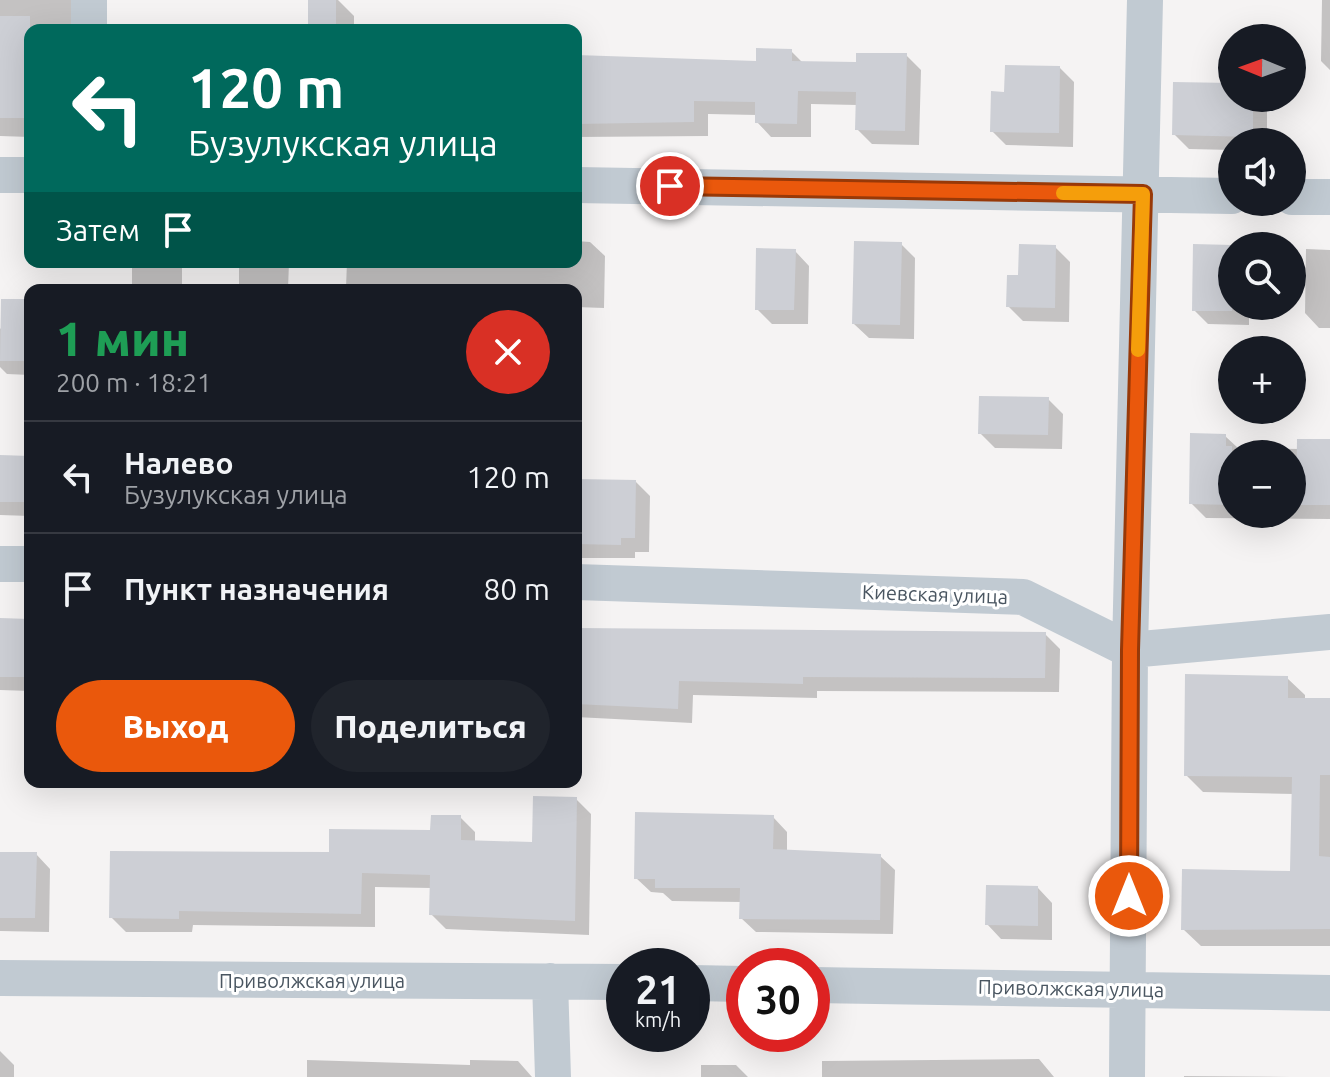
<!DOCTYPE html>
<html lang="ru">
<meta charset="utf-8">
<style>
body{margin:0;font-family:Ubuntu,sans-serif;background:#20242c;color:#f1f3f6;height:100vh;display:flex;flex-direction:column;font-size:30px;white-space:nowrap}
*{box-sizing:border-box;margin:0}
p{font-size:26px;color:#9ea1a6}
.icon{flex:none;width:44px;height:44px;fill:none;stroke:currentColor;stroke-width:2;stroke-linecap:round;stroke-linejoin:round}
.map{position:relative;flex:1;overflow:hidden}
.side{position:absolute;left:24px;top:284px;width:558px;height:504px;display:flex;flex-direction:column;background:#171b24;border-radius:16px;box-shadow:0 8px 32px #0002}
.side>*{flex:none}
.guide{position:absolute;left:24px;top:24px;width:558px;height:244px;border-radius:16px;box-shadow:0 8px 32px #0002;background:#00695c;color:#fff;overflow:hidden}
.needle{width:52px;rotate:271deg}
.buttons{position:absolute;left:1218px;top:24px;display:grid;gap:16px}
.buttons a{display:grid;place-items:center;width:88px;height:88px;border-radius:50%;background:#171b24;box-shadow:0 8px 32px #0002;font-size:40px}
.speed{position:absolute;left:606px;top:948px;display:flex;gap:16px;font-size:40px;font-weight:700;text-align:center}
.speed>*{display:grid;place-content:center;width:104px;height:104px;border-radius:50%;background:#171b24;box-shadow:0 8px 32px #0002;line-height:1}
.speed small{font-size:20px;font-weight:400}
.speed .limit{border:12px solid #d22;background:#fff;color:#111}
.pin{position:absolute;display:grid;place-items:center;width:68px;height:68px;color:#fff;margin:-34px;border:4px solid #fff;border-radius:50%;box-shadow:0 2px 8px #0007}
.me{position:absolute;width:88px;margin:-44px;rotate:0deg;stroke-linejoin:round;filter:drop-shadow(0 0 6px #0008)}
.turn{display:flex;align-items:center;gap:28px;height:168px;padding:0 32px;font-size:36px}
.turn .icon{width:104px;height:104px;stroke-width:2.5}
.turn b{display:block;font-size:56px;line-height:68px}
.then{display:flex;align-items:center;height:76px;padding:0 32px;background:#0003;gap:16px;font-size:30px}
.round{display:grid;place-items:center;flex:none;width:84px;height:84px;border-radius:42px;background:#20242c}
.head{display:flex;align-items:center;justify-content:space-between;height:136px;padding:0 32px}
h1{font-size:48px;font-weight:800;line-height:60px;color:#1e9e55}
.cta{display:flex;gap:16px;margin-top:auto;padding:16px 32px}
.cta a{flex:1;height:92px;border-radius:48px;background:#ea580c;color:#fff;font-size:32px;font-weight:800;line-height:92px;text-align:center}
.cta a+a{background:#20242c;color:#f1f3f6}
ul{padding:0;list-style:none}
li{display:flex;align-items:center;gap:24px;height:112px;padding:0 32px;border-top:2px solid #363941}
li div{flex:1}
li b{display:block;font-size:30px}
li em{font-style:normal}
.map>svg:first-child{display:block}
</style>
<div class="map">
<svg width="1330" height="1077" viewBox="0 0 1330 1077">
<rect width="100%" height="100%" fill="#f5f3f3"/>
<path fill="#0003" fill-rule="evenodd" d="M 0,0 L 71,0 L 71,26 L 75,30 L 30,30 L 30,137 L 0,136 Z
M 310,0 L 338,0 L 354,16 L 354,30 L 310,30 Z
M 1322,0 L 1330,0 L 1330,70 L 1321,61 Z
M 791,51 L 803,63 L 858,64 L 906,55 L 921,70 L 919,145 L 872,144 L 857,129 L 857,105 L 811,104 L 811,137 L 771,137 L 757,122 L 757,115 L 708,114 L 708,136 L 576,137 L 576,57 L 758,63 Z
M 1060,68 L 1074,82 L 1073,147 L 1006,145 L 992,131 Z
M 1232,85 L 1232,98 L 1267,100 L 1267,142 L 1232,142 L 1232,150 L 1189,149 L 1174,134 Z
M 576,241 L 590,242 L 605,256 L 604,308 L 576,307 L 576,290 L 346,287 L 347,262 L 576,262 Z
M 901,244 L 915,258 L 914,339 L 869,338 L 854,324 Z
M 1055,247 L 1070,262 L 1069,322 L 1023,321 L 1008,306 Z
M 1232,247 L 1232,306 L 1249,306 L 1249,325 L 1208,324 L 1194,310 Z
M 1306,249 L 1330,250 L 1330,328 L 1319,328 L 1305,313 Z
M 795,251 L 809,266 L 808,324 L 772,324 L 757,309 Z
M 132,262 L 182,262 L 182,287 L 185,290 L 132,290 Z
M 239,262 L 289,262 L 288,290 L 239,290 Z
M 30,301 L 30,375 L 7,374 L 0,367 L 0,329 Z
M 1048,399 L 1063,414 L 1062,449 L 995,448 L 980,433 Z
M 1225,436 L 1238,448 L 1299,449 L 1330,441 L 1330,519 L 1206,518 L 1191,503 ZM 1232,454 L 1292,454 L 1292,514 L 1232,514 Z
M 0,457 L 30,458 L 30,516 L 0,515 Z
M 576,481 L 636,482 L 650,496 L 649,552 L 635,552 L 635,558 L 582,558 L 576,552 Z
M 0,620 L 30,621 L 30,691 L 0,690 Z
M 576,630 L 1045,634 L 1060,649 L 1059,692 L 817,691 L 817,698 L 693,695 L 692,723 L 576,717 Z
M 1287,678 L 1305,695 L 1305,700 L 1330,700 L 1330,946 L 1201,946 L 1183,929 L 1292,873 L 1294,794 L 1203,792 L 1186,775 Z
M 576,799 L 591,814 L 589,935 L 446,929 L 431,914 L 431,888 L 375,887 L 375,927 L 193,925 L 192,932 L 126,932 L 111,917 L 330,854 L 432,832 L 460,817 L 475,832 L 475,843 L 534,844 Z
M 773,817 L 787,832 L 787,852 L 880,856 L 895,870 L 893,934 L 756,932 L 741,918 L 741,902 L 672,901 L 663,893 L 651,892 L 636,878 Z
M 0,854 L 36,854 L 50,869 L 49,932 L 0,931 Z
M 1038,888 L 1052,903 L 1052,940 L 1001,939 L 987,924 Z
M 0,1051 L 14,1065 L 14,1077 L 0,1077 Z
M 1039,1059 L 1054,1077 L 822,1077 L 822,1061 Z
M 307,1060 L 470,1065 L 470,1060 L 518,1061 L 532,1077 L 307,1077 Z
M 701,1065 L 736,1065 L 748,1077 L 701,1077 Z
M 1184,1076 L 1291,1077 L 1184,1077 Z"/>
<path fill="#cdcfd5" d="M 308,0 L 336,0 L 336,30 L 308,30 Z
M 0,16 L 30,16 L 30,118 L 0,118 Z
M 756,48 L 792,49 L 792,61 L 856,62 L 856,53 L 907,53 L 905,131 L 855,130 L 856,92 L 798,91 L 797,124 L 755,123 L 755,102 L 694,101 L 694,122 L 576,124 L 576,55 L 756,61 Z
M 1005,65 L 1060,66 L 1059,133 L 990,132 L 991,91 L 1004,92 Z
M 1173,82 L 1232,83 L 1232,98 L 1253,98 L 1253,137 L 1172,135 Z
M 854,241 L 902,242 L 900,325 L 852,324 Z
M 1019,244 L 1056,245 L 1055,308 L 1006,307 L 1007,275 L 1018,275 Z
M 1193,244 L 1232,245 L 1232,311 L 1192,311 Z
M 756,248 L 796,249 L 794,310 L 755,310 Z
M 1,299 L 30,299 L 30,361 L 0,361 Z
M 979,396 L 1049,397 L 1048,435 L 978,434 Z
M 1190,433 L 1226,434 L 1226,446 L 1232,446 L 1232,505 L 1189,504 Z
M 1297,439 L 1330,439 L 1330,505 L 1296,505 Z
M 0,455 L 30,456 L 30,502 L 0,502 Z
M 576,479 L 636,480 L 635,538 L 621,538 L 621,545 L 576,544 Z
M 0,618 L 30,619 L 30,677 L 0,677 Z
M 576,628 L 1046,632 L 1045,678 L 803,677 L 803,684 L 679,681 L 678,709 L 576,704 Z
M 1185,674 L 1288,676 L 1288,698 L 1330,698 L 1330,775 L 1320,775 L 1319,856 L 1330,857 L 1330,929 L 1181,930 L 1182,869 L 1290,871 L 1292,777 L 1184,776 Z
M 533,796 L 577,797 L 575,921 L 429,915 L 430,875 L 362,873 L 361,914 L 179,911 L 179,919 L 109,918 L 110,851 L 329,852 L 329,829 L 430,830 L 431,815 L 461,815 L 461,840 L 532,842 Z
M 635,812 L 774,815 L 773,849 L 881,854 L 880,920 L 739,919 L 740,888 L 655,888 L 655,879 L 634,879 Z
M 0,852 L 37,852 L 35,918 L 0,918 Z
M 986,885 L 1038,886 L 1038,926 L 985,925 Z"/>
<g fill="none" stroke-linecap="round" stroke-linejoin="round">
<path stroke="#c1cad2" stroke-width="36" d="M 89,30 L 89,0
M 0,175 L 30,175
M 576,185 L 1232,196
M 1292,197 L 1330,197
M 0,564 L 30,564
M 576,582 L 1023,597 L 1130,650 L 1330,632
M 0,978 L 624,982
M 550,981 L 553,1077
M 692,983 L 744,984
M 812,985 L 1330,993
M 1127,1077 L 1130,650 L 1145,0"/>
</g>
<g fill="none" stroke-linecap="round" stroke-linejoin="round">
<g stroke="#983908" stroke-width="20">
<path id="route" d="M 670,186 L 1143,194 L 1130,650 L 1129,896"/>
</g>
<use href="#route" stroke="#ea580c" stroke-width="14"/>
<path stroke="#f59e0b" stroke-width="14" d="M 1063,193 L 1143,194 L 1138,350"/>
</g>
<g text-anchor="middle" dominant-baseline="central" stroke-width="6" stroke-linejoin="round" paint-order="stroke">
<g font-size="20" fill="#4a5661" stroke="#fff">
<text transform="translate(935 594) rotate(2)">Киевская улица</text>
<text x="312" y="980">Приволжская улица</text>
<text transform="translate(1071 988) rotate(1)">Приволжская улица</text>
</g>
</g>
</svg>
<div class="buttons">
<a><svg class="needle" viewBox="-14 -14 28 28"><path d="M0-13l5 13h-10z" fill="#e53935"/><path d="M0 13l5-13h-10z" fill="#9ea1a6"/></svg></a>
<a><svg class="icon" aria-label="sound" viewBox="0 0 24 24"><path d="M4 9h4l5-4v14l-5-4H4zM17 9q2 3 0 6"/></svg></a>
<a><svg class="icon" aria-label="search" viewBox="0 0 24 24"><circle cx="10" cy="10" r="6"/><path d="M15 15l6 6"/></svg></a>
<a>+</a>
<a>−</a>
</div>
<div class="speed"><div>21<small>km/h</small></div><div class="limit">30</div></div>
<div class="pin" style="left:670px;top:186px;background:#d93025"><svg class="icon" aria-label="arrive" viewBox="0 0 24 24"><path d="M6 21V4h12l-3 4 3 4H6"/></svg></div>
<svg class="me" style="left:1129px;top:896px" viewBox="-20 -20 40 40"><circle r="17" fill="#ea580c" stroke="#fff" stroke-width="3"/><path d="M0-11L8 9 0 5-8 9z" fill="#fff"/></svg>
<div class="guide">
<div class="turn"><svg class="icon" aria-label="left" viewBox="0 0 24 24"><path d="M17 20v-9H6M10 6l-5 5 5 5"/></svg><div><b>120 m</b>Бузулукская улица</div></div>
<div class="then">Затем<svg class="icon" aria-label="arrive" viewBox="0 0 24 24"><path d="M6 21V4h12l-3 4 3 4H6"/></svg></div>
</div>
<section class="side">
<div class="head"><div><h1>1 мин</h1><p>200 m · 18:21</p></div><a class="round" style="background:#d93025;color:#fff"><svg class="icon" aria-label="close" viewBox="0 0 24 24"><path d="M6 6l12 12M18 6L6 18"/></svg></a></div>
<ul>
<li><svg class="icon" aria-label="left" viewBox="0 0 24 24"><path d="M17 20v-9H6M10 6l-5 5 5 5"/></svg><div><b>Налево</b><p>Бузулукская улица</p></div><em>120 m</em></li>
<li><svg class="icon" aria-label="arrive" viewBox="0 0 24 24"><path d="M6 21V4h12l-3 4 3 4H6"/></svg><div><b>Пункт назначения</b></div><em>80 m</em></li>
</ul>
<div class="cta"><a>Выход</a><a>Поделиться</a></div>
</section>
</div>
